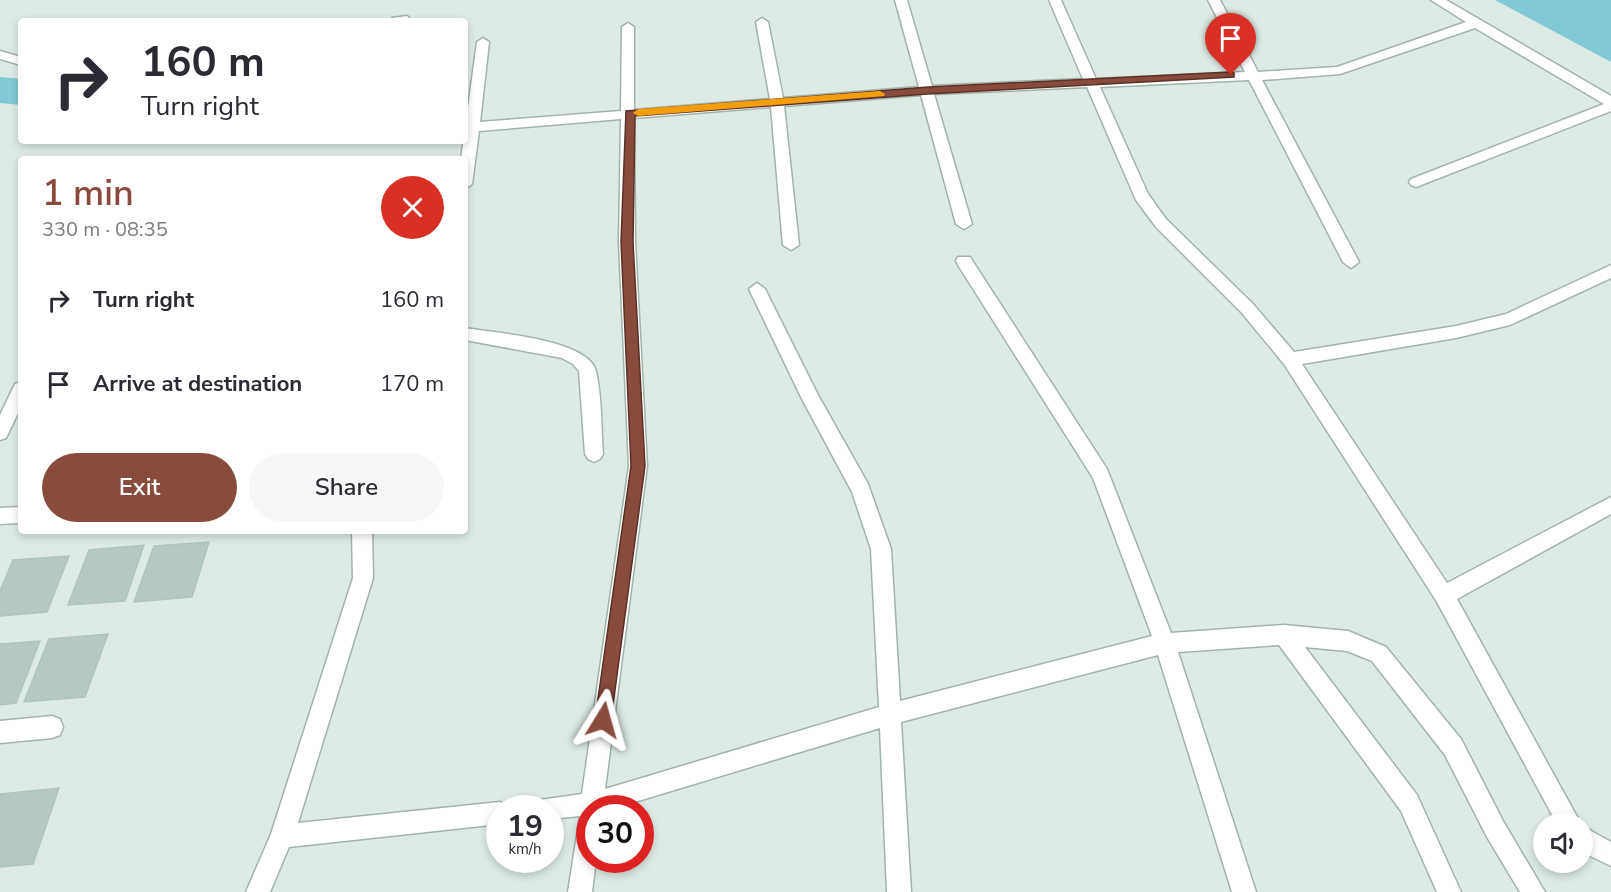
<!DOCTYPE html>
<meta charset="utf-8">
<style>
body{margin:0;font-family:"Nunito Sans",sans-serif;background:#f7f7f7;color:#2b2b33;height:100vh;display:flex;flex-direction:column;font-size:22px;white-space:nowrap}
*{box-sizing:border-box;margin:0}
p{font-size:20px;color:#7c7c81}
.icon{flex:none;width:33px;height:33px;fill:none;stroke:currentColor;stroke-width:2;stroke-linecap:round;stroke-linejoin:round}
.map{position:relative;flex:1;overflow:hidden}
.side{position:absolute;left:18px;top:156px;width:450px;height:378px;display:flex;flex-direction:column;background:#fff;border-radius:6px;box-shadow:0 3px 9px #0003}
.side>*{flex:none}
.top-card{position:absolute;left:18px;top:18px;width:450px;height:126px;border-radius:6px;box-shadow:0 3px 9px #0003;background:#fff;color:#2b2b33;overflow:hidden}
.tools{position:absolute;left:1533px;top:813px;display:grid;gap:12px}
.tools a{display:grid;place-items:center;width:60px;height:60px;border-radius:50%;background:#fff;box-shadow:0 3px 9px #0003;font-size:30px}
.speed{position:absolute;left:486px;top:795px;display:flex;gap:12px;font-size:30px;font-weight:700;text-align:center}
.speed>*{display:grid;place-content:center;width:78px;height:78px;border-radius:50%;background:#fff;box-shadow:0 3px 9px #0003;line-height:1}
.speed small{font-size:15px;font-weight:400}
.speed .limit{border:9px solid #d22;background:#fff;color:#111}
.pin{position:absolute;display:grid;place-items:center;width:51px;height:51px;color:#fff;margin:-62px -26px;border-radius:50% 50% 50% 0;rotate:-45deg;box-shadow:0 0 6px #0007}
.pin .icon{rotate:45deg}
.me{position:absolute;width:66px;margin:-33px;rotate:8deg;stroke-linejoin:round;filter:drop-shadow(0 0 4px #0008)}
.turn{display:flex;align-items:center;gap:21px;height:126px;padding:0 24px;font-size:27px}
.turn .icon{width:78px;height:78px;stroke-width:2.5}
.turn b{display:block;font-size:42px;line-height:51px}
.round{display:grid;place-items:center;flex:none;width:63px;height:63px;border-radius:32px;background:#f7f7f7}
.overview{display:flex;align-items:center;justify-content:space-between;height:102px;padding:0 24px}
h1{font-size:36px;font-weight:600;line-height:45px;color:#894b3e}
.cta{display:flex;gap:12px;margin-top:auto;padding:12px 24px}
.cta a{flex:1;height:69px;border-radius:36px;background:#894b3e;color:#fff;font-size:24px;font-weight:600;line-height:69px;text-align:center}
.cta a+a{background:#f7f7f7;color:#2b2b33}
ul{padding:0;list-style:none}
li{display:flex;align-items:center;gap:18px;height:84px;padding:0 24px}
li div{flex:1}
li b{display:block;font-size:22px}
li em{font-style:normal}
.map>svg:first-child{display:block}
</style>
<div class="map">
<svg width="1611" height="892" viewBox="0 0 1611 892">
<rect width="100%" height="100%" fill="#deebe5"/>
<path fill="#81c9d4" d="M 1495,0 L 1611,0 L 1611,62 Z"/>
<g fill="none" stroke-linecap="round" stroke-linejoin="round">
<path fill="#81c9d4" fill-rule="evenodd" d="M 0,77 L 21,79 L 21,105 L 0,103 Z"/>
</g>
<path fill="#b6c8c0" stroke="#b0c5bc" stroke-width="1.5" d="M 209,542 L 192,597 L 134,602 L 154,546 Z
M 144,545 L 125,601 L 68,605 L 89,550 Z
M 69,556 L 47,612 L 0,616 L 0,591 L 13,560 Z
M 108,634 L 85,697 L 24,702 L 49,639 Z
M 40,641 L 16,703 L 0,705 L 0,644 Z
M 59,788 L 33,864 L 0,867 L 0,794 Z"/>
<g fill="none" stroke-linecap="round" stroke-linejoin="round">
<g stroke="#a1b3ac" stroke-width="3">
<path id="street" d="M 895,0 L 907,0 L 932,86 L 1083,79 L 1049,0 L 1061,0 L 1096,79 L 1245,72 L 1208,0 L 1220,0 L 1258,72 L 1337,67 L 1466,22 L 1431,0 L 1446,0 L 1611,96 L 1611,111 L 1416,187 L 1411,185 L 1409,182 L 1411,179 L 1604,104 L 1475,28 L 1340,74 L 1262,80 L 1359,262 L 1351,268 L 1343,262 L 1249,80 L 1100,87 L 1148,194 L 1166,219 L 1253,304 L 1294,352 L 1456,326 L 1506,314 L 1611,265 L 1611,278 L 1510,325 L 1456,338 L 1302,364 L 1447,583 L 1611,497 L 1611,514 L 1457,599 L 1581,824 L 1557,824 L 1437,602 L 1284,364 L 1241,312 L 1156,227 L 1136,200 L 1087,87 L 934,94 L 972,224 L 964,229 L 956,224 L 921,95 L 784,106 L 799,245 L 791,250 L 783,245 L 771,107 L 634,118 L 635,242 L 647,466 L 605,789 L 879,707 L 871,549 L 852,492 L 802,399 L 749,289 L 757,283 L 765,289 L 818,395 L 868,484 L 891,549 L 900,701 L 1152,636 L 1093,478 L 958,265 L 956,261 L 958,257 L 970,257 L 1107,469 L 1171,633 L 1284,625 L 1348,631 L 1386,647 L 1461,739 L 1503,821 L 1545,892 L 1520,892 L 1487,837 L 1445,755 L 1372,661 L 1347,651 L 1305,647 L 1417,795 L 1461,892 L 1437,892 L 1401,811 L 1279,645 L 1178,652 L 1256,892 L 1232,892 L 1158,655 L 901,722 L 911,892 L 887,892 L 880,728 L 615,808 L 590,808 L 590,860 L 596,860 L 592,892 L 568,892 L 580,816 L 550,819 L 550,808 L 537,808 L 540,800 L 582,794 L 629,466 L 619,242 L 621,119 L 479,131 L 472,184 L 465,189 L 465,159 L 461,159 L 477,42 L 483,38 L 489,42 L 480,122 L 621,111 L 622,27 L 628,23 L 634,27 L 634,110 L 770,99 L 756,22 L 762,18 L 768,22 L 783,98 L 919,87 Z
M 407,16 L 412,21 L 390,21 L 392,18 Z
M 0,51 L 21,57 L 21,65 L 0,59 Z
M 465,328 C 494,333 588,339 596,371 C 602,397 601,427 603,454 L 600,459 L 594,462 L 588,459 L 585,454 L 579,371 L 573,364 L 562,358 L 465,340 Z
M 21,382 L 21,407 L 6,438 L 0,440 L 0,415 L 15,384 Z
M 21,507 L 21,523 L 0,524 L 0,508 Z
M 352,531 L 372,531 L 373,578 L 298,823 L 500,802 L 510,808 L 500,808 L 500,824 L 289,847 L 270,892 L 246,892 L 271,834 L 353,578 Z
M 52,716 L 60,719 L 63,727 L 60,735 L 52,738 L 0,743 L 0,721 Z
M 1582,826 L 1611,842 L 1611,866 L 1582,852 Z"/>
</g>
<use href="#street" fill="#fff" fill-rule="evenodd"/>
</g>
<path fill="#894b3e" stroke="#593128" stroke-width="1.5" d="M 1231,72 L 1234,73 L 1234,77 L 928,94 L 635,116 L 633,242 L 645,466 L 611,720 L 609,726 L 603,728 L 597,726 L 595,720 L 631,466 L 621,242 L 626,111 L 928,87 Z"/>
<path fill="#f59e0b" d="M 880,91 L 885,94 L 884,96 L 638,116 L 633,113 L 638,109 Z"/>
</svg>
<div class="tools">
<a><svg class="icon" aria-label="sound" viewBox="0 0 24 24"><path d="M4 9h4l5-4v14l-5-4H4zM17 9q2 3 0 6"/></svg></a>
</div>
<div class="speed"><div>19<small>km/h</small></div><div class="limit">30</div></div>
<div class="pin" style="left:1231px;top:75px;background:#d93025"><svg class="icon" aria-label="arrive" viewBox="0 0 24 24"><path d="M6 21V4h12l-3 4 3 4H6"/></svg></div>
<svg class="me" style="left:603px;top:720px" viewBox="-20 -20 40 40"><path d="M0-17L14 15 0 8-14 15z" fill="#894b3e" stroke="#fff" stroke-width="4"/></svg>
<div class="top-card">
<div class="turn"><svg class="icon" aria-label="right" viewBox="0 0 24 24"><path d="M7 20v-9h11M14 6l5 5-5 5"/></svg><div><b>160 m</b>Turn right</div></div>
</div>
<section class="side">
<div class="overview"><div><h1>1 min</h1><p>330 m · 08:35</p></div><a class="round" style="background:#d93025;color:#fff"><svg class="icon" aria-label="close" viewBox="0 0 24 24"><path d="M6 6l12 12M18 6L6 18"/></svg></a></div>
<ul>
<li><svg class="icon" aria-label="right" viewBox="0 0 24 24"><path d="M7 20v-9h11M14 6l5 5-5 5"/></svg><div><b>Turn right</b></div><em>160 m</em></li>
<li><svg class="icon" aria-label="arrive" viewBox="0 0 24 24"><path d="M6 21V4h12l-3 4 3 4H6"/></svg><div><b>Arrive at destination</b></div><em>170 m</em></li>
</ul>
<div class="cta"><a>Exit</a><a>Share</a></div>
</section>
</div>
